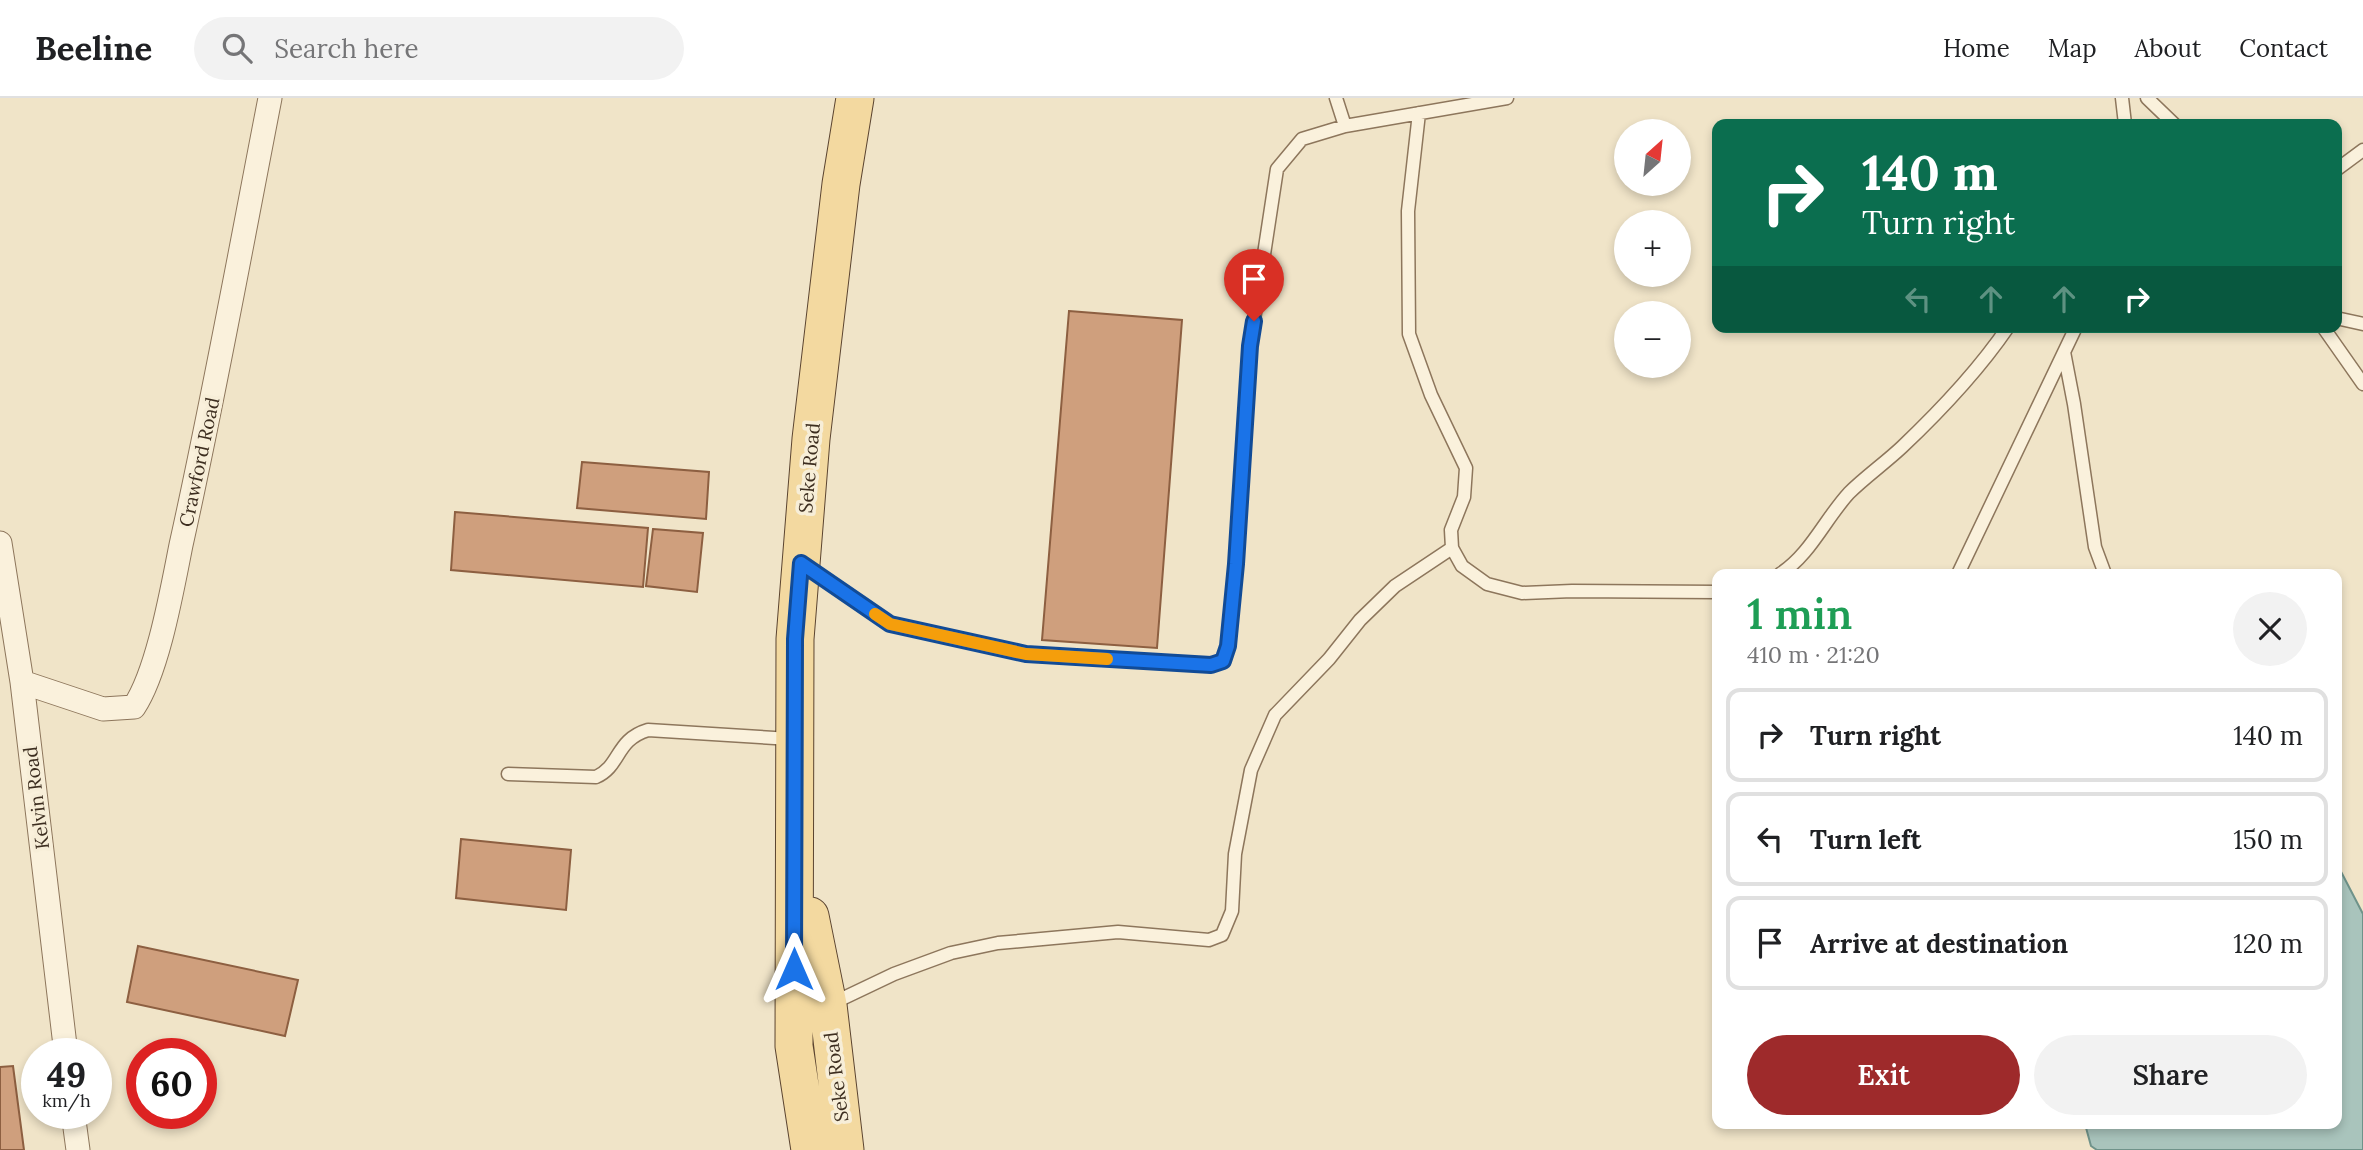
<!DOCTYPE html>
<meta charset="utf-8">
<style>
body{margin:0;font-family:Lora,serif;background:#f2f2f2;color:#202124;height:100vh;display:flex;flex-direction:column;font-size:26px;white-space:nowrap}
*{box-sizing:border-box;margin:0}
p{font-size:23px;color:#757577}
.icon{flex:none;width:38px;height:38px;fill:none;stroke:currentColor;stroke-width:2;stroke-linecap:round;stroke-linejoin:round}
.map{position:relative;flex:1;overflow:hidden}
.details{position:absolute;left:1712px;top:471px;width:630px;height:560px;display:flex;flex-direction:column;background:#fff;border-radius:14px;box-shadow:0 4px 10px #0003}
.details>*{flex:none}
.banner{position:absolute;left:1712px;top:21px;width:630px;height:214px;border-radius:14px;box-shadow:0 4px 10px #0003;background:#0b6e4f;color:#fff;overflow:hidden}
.needle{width:46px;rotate:27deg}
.controls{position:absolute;left:1614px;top:21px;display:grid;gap:14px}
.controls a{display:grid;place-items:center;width:77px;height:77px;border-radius:50%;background:#fff;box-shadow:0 4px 10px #0003;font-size:35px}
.speed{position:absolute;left:21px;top:940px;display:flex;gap:14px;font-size:35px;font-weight:700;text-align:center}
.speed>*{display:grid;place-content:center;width:91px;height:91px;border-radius:50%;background:#fff;box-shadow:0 4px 10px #0003;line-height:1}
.speed small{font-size:18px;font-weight:400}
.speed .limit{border:10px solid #d22;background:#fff;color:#111}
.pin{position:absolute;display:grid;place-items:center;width:60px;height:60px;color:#fff;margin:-72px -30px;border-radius:50% 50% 50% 0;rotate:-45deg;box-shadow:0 0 7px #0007}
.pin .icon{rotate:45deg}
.me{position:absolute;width:77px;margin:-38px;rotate:0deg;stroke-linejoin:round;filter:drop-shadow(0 0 5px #0008)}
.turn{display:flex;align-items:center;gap:24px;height:147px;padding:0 35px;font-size:32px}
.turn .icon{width:91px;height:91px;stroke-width:2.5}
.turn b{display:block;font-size:49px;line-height:60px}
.lanes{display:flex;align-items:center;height:66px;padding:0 35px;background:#0003;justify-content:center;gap:35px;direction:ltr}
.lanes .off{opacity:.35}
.round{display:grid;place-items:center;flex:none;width:74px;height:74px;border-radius:37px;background:#f2f2f2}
.head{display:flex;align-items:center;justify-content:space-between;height:119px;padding:0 35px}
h1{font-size:42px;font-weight:600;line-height:52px;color:#1e9e55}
.action{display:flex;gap:14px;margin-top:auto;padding:14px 35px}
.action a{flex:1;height:80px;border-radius:42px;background:#9e2a2b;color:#fff;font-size:28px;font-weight:600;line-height:80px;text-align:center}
.action a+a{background:#f2f2f2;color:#202124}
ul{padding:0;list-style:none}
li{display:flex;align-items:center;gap:21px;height:94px;margin:0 14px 10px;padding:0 21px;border:4px solid #e0e0e0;border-radius:14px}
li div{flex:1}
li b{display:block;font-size:26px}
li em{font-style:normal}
header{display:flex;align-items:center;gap:42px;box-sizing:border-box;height:98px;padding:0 35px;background:#fff;border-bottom:2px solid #e0e0e0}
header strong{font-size:33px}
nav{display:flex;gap:38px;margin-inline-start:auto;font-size:24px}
.search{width:490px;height:63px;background:#f2f2f2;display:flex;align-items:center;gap:18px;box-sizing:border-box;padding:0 24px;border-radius:38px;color:#757577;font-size:26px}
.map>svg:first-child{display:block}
</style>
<header>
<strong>Beeline</strong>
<div class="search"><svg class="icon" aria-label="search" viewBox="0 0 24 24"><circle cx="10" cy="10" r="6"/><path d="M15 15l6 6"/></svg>Search here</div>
<nav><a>Home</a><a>Map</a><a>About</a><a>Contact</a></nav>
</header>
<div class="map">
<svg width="2363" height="1052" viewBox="0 0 2363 1052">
<rect width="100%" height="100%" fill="#f0e4c8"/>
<path fill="#a9c4bc" stroke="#6f938a" stroke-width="2" d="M 2336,764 L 2363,816 L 2363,1052 L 2097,1052 L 2091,1048 L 2085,1026 L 2336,1026 Z"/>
<path fill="#cf9f7d" stroke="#8d5f41" stroke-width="2" d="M 1069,213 L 1182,222 L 1157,550 L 1042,542 Z
M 582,364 L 709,374 L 706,421 L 577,410 Z
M 455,414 L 648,430 L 643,489 L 451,472 Z
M 653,431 L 703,435 L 697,494 L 646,488 Z
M 461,741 L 571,752 L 566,812 L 456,800 Z
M 138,848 L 298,882 L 285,938 L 127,904 Z
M 13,968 L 24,1052 L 0,1052 L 0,969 Z"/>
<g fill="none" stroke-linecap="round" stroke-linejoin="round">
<g stroke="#8d765c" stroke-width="15">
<path id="service" d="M 1336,0 L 1345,28
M 2122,0 L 2125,26
M 2147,0 L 2174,26
M 1419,15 L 1408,113 L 1409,236 L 1431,297 L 1466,370 L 1464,399 L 1451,432 L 1452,450 L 1462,468 L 1487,486 L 1522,495 L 1572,493 L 1717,494
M 2336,72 L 2363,52
M 2336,220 L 2363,226
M 2323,229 L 2363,286
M 2064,254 L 2074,306 L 2095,449 L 2105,476
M 807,469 L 890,526 L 1026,556 L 1211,567 L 1223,563 L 1228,548 L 1236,466 L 1250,248 L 1277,71 L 1302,41 L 1345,28 L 1507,0
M 1780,476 C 1810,457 1825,421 1849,395 C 1865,379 1885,365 1902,349 C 1941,312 1978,273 2008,229
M 1958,476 L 2076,229
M 508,676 L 596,679 C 621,668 615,642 648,632 L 791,641
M 831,906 L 894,876 L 951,855 L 998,845 L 1118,834 L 1209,842 L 1222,837 L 1232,813 L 1235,756 L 1251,672 L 1275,617 L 1329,561 L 1360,522 L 1395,488 L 1452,450"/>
</g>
<g stroke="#8d765c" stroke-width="25">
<path id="minor" d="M 0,445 L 22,584 L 66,956
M 22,584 L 103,611 L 134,609 C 158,573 172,492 181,447 C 214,299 241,149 270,0
M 73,1015 L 78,1052"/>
</g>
<g stroke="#5b4430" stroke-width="39">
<path id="primary" d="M 810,818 L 828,907 L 845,1052
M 810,1052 L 794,948 L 795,541 L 811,341 L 841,86 L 855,0"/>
</g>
<use href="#service" stroke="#faf1dc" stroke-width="12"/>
<use href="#minor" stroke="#faf1dc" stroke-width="23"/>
<use href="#primary" stroke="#f3d9a0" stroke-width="37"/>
</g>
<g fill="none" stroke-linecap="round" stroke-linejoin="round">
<g stroke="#114b97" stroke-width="18">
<path id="route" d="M 794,871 L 795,541 L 801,465 L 890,526 L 1026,556 L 1211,567 L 1223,563 L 1228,548 L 1236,466 L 1250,248 L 1254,223"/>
</g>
<use href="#route" stroke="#1a73e8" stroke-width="12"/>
<path stroke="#f59e0b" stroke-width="12" d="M 875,516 L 890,526 L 1026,556 L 1107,561"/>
</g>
<g text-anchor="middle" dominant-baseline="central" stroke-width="7" stroke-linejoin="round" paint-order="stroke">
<g font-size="19" fill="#3d2e20" stroke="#f7eed8">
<text transform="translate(199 364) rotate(-78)">Crawford Road</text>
<text transform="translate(809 370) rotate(-85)">Seke Road</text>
<text transform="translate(36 700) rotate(-97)">Kelvin Road</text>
<text transform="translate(836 979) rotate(-97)">Seke Road</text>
</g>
</g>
</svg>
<div class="controls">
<a><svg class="needle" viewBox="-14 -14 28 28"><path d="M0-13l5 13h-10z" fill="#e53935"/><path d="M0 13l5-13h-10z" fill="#757577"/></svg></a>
<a>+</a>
<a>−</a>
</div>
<div class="speed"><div>49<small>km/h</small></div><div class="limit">60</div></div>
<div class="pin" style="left:1254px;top:223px;background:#d93025"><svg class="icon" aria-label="arrive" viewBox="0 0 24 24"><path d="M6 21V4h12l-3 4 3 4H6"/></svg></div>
<svg class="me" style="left:794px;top:871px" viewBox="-20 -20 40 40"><path d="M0-17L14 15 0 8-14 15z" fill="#1a73e8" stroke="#fff" stroke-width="4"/></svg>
<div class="banner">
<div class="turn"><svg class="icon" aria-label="right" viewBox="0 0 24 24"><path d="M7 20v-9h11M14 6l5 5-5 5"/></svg><div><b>140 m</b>Turn right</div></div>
<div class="lanes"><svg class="icon off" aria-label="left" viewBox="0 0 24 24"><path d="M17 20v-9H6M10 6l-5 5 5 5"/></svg><svg class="icon off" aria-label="ahead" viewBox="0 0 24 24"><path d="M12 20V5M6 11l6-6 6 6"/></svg><svg class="icon off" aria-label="ahead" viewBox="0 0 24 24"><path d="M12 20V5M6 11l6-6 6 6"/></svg><svg class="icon" aria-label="right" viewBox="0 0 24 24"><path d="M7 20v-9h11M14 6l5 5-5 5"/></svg></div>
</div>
<section class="details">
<div class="head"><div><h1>1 min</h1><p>410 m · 21:20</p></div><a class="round"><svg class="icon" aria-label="close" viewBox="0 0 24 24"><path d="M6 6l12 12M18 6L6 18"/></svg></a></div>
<ul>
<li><svg class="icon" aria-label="right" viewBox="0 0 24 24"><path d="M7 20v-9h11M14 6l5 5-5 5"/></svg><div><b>Turn right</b></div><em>140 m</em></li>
<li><svg class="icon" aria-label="left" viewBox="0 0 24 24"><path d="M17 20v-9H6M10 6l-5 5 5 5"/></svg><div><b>Turn left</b></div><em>150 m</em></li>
<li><svg class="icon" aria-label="arrive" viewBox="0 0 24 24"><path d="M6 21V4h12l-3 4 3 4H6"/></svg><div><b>Arrive at destination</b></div><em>120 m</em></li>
</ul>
<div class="action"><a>Exit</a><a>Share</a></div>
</section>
</div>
